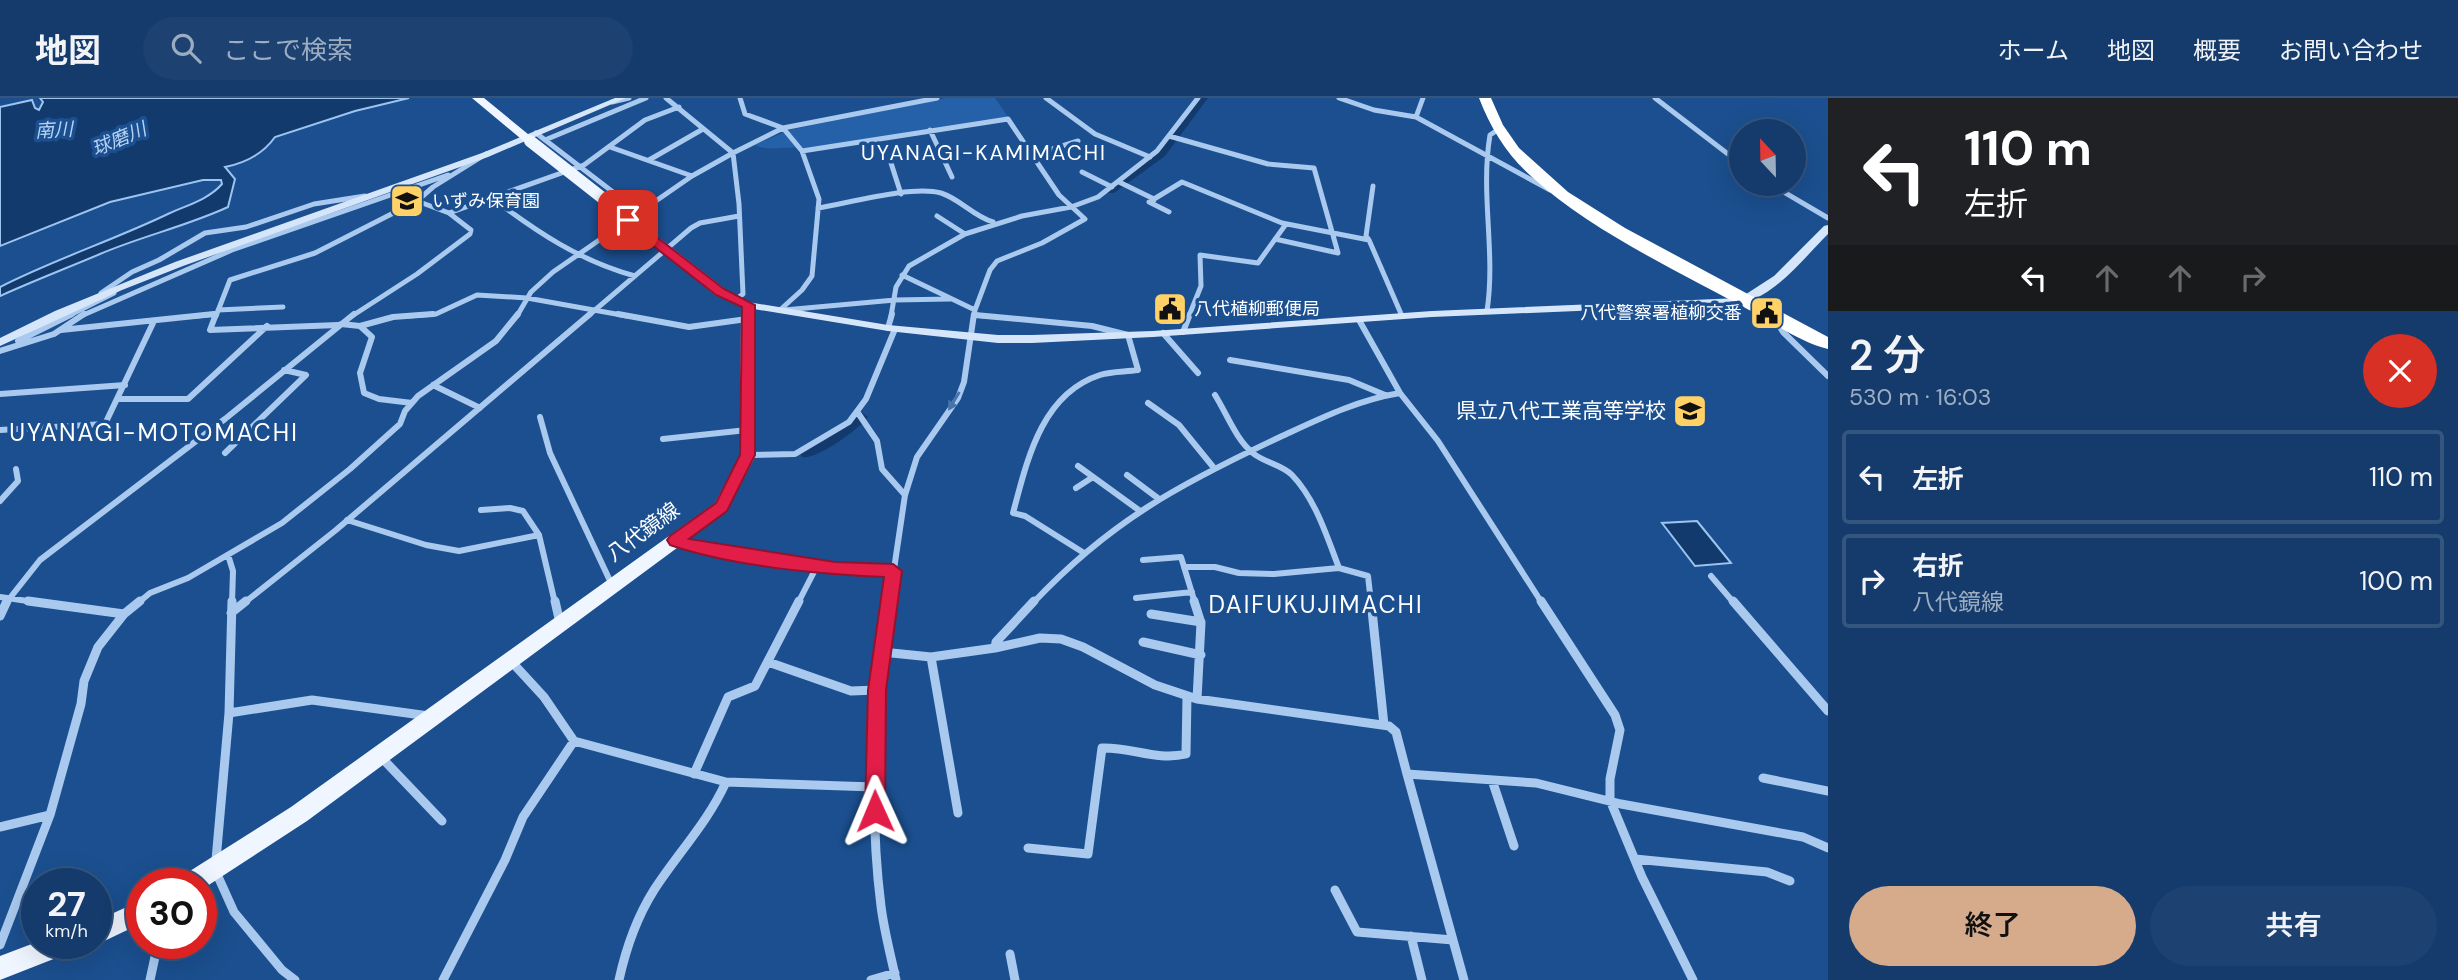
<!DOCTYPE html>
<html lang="ja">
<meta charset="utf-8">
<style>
body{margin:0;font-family:"DM Sans","Noto Sans JP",sans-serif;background:#1d4271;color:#f1f3f6;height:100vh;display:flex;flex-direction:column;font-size:26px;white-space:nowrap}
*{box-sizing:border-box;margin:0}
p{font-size:23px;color:#9dadc1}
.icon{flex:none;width:38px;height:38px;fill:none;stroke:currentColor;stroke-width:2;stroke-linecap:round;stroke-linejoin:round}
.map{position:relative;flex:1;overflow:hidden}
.details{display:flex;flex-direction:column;background:#143b6b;width:630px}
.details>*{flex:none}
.banner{background:#202124;color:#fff;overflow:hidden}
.needle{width:46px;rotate:338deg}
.tools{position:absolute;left:1729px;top:21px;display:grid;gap:14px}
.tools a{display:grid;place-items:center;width:77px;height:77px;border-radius:50%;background:#143b6b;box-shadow:0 7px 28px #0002,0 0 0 2px #33557e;font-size:35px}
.speed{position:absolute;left:21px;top:770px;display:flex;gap:14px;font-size:35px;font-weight:700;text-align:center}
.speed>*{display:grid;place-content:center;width:91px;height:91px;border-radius:50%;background:#143b6b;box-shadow:0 7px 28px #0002,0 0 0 2px #33557e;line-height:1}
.speed small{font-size:18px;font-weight:400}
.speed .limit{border:10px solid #d22;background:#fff;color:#111}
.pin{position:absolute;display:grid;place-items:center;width:60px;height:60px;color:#fff;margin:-30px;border-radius:14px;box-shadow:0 4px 10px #0006}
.me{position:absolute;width:77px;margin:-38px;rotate:359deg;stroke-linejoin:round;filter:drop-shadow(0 0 5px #0008)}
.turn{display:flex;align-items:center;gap:24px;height:147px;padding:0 21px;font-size:32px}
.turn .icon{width:91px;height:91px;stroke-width:2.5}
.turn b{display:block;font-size:49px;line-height:60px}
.lanes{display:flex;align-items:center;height:66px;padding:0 21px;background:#0003;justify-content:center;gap:35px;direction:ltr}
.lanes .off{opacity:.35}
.round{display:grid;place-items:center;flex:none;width:74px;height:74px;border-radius:37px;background:#1d4271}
.head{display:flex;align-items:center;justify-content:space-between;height:119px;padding:0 21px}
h1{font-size:42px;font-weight:600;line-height:52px}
.action{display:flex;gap:14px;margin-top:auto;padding:14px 21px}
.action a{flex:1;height:80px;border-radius:42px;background:#d6ab8b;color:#111;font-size:28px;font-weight:600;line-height:80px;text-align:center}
.action a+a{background:#1d4271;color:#f1f3f6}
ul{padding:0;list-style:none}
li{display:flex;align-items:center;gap:21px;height:94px;margin:0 14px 10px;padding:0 7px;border:4px solid #33557e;border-radius:7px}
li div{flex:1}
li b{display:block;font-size:26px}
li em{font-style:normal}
header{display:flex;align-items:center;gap:42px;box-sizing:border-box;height:98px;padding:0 35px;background:#143b6b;border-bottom:2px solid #33557e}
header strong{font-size:33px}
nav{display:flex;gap:38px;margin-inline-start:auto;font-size:24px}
.search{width:490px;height:63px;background:#1d4271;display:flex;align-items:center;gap:18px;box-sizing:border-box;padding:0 24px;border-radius:38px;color:#9dadc1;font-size:26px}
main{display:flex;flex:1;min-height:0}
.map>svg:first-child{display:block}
</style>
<header>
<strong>地図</strong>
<div class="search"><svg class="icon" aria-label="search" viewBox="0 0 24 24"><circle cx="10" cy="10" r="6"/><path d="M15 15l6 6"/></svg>ここで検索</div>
<nav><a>ホーム</a><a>地図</a><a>概要</a><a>お問い合わせ</a></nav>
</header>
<main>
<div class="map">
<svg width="1828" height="882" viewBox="0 0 1828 882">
<rect width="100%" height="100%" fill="#1b4f8f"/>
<path fill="#2461a8" d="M 946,0 L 995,0 L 1008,19 L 805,51 C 787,46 771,55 755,47 L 789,32 Z"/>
<path fill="#123a6d" stroke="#9cc4f0" stroke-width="2" d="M 40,0 L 409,0 L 355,13 L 275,39 C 263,56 245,65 225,69 L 235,81 L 228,109 C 187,128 142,138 100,156 C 67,170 33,183 0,198 L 0,189 C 55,161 114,142 170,115 C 188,107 209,101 222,86 L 221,82 L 203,82 L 110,104 L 0,148 L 0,9 L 32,2 L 35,10 L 39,12 L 43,4 Z
M 1697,423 L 1731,465 L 1695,468 L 1662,425 Z"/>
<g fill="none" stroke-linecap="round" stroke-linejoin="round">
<path fill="#123a6d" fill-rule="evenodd" d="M 1198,0 L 1208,0 L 1165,58 L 1114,95 L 1106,95 L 1106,91 L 1157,54 Z
M 861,314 L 868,319 C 859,331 817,362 802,359 L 800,355 L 802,351 Z"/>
<path stroke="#a9c9ee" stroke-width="5" d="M 666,0 L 733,55 L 739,106 L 743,196 L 735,202
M 740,0 L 745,16 L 783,30 L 802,53 L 819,101 L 812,178 L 802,192 L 780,212
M 1046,0 L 1095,36 L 1150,59
M 1339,0 L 1374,12 L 1416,19 L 1550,92
M 1655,0 L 1741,66
M 612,4 L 629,0
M 1416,19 L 1423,0
M 930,32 L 952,79
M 536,35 L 639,114
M 1169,38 L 1268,66 L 1314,70 L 1338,155 L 1275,141
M 545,42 L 646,0
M 610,49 L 692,78
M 802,53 L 1008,21 L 1059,97 L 1085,121 L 1042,145 L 997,163 L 990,172 L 975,212
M 1033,57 L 1078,43
M 649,62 L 703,31
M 891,65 L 901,96
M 1082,74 L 1112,89
M 1119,84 L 1154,101 L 1182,84 L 1282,125 L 1369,142 L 1402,218
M 1770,86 L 1828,120
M 492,100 C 537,134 580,163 635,178
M 1154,102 L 1149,104 L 1169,114
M 818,110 C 849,105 912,87 941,95 C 960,101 973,118 993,124
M 449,115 L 584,67 L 645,22 L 679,9
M 937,118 L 965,136
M 1369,142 L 1366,138 L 1373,88
M 902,177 L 975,212 L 974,218
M 101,195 L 132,174 L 159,162 L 205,135 L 246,129 L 314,106 L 365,98
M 218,212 L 283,209
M 784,212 L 895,202 L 950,201
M 1487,213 C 1496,154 1480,96 1490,37 L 1499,31
M 975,217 L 985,218
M 68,218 L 114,195
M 81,218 L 232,152 L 448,77
M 197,218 L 216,216
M 216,218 L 230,182 L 315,155 L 417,103
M 352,218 L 417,176 L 470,136 L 471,132 L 449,115 L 417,103 L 433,89 L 486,56
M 408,218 L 436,216 L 477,197 L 527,200 L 627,218
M 517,218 L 531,194 L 553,174 L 692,78 L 733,55 L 783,30 L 937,0
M 588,218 L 691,130 L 700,125 L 739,118
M 891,218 L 896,189 L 909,168 L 965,136 L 1022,118 L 1071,109 L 1098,99 L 1157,53 L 1198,0
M 1189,218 L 1201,188 L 1200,157 L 1258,165 L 1286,126"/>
<path stroke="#a9c9ee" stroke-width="6" d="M 216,216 L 210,232 L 338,227
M 618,216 L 689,229 L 747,221
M 975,217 L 1092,228 L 1128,237 L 1138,272 C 1125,274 1112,273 1100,277 C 1041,296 1027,363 1013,415 L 1025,418 L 1084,455
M 1359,222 L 1400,295 L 1438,343 L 1542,505
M 1779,222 L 1778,226 L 1783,234 L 1828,278
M 341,226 L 360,228 L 372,239 L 360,275 L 364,295 L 379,301 L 412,305
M 360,228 L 393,219 L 433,216
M 888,230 L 892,216
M 61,232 L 214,216
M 1183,234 L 1190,216
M 1163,235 L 1198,275
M 18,243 L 72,216
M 0,253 L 54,236 L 84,216
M 1230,262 L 1349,282 L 1385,297
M 433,287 L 480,310
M 0,296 L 125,287
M 1215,297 C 1227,316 1236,342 1254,356 C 1266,365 1282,367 1292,377 C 1316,402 1327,439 1339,470
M 118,301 L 188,301 L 267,228
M 1148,305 L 1179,327 L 1214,370
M 858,315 L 877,343 L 882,371 L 905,397
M 540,319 L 550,355 L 612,487
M 0,332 L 105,326 L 154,223
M 663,341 L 747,332
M 225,355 L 306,277 L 284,272
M 750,357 L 795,356 L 849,324 L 866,301 L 895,231
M 1078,368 L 1140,413
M 1127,377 L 1159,401
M 1076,390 L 1093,379
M 0,403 L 18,383 L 16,371
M 481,412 L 510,410 L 523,413 L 539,437
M 347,422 L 426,447 L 459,453 L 539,437 L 555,505
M 676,443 L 697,450 L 835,470 L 893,473
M 228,457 L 233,473 L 232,505
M 1143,462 L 1181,459 L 1195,505
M 1184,469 L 1215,469 L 1239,475 L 1274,476 L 1339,470 L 1368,478 L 1371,505
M 1711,478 L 1734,505
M 0,499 L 41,505
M 1136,500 L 1192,494
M 6,505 L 40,462 L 225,321 L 354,216
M 138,505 L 150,495 L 188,480 L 282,425 L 350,371 L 400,326 L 405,313 L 418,298 L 496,243 L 518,216
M 244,505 L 336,432 L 590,216
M 798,505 L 817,468
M 889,505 L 905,397 L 917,359 L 958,300 L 964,284 L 974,216
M 1033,505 C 1110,423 1180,386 1280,339 C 1319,321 1357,302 1400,295"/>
<path stroke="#a9c9ee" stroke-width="9" d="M 28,503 L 124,516
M 555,503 L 560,525
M 889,503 C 875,603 868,707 881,808 C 884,833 891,858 896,882
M 1194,503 L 1201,525 L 1197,601
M 1371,503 L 1384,627
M 1541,503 L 1615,617 L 1620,632 L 1610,681 L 1610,702 L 1642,779 L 1693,882
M 1733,503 L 1828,613
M 231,515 L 246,503
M 1151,516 L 1201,524
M 0,518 L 7,503
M 1143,544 L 1201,557
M 995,550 L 996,544 L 1034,503
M 882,554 L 931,559 L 995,550 L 1040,540 L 1061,541 L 1083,549 L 1155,587 L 1197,601 L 1389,628 L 1396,634 L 1407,676 L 1536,685 L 1621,706 L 1803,739 L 1828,750
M 931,559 L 958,715
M 510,562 L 544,599 L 574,643 L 726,684 L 874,689
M 768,564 L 851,593 L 877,592
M 229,615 L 312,602 L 429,618
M 380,658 L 442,723
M 694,676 L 728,599 L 755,588 L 799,503
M 1407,676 L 1464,882
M 1763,680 L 1828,693
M 1492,682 L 1514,748
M 0,729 L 50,717
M 1028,750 L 1088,756 L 1102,650 C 1131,649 1157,663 1186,656 L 1187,598
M 1635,761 L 1767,774 L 1790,783
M 216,762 L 229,615 L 232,503
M 216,774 L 234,814 L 282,872 L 295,882
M 1335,792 L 1357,834 L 1453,842
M 1411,838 L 1422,882
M 0,847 L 50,717 L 81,606 L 84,583 L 98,549 L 124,516 L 140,503
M 1010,856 L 1015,882
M 150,882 L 158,845
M 443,882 L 505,762 L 523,719 L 574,643
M 619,882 C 626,850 637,819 654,792 C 678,755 708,724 726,684
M 871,882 L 895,875"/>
<path fill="#d6e6fa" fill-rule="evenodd" d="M 615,0 L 626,0 L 488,59 L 183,168 L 122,192 L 0,248 L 0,240 L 55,213 L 175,164 L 482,55 Z
M 1828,127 L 1828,136 C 1803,161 1778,195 1742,206 L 1432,219 L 1153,239 L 1032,245 L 998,245 L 888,233 L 748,210 L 742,207 L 748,204 L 888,227 L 998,237 L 1032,237 L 1153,233 L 1432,213 L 1740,200 L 1774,178 L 1824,128 Z"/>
<path fill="#f0f6ff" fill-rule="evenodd" d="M 472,0 L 484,0 L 534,41 L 534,45 L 526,45 Z
M 614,105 L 725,191 L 755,207 L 756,357 L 727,413 L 307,723 L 201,792 L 201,786 L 179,786 L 182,778 L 291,709 L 715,405 L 740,357 L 741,209 L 715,197 L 610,112 L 610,106 Z
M 142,802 L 142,825 L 96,847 L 92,845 L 96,845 L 96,823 Z
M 37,844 L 78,845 L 74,853 L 0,882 L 0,858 Z"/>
<path fill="#fff" fill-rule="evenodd" d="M 1479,0 L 1491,0 L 1503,27 L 1519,50 L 1568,94 L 1625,130 L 1828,239 L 1828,251 C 1802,245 1775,226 1751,213 C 1681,175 1591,133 1532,79 C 1507,57 1491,31 1479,0 Z"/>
<path stroke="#f0f6ff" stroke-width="12" d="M 530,43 L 614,109"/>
</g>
<defs><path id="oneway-solid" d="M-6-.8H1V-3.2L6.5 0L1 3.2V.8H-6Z" transform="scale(1.75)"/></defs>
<use fill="#4674ac" href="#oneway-solid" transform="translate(954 303) rotate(121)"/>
<path fill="#e11d48" stroke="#92132f" stroke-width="2" d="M 624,120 L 632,120 L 724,191 L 755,207 L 755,357 L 727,413 L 689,441 L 835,464 L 893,466 L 902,473 L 886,592 L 885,713 L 882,719 L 875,722 L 868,719 L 865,713 L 868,592 L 884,479 C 819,476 731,468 670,447 L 667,442 L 670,438 L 716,405 L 740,357 L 742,209 L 716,197 L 624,125 Z"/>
<defs>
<g id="school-square" transform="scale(1.75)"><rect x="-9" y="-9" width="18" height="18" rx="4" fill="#ffd166" stroke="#1b4f8f"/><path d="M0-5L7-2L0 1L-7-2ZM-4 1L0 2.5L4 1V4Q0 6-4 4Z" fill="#111"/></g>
<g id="civic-square" transform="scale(1.75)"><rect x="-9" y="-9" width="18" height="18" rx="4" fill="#ffd166" stroke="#1b4f8f"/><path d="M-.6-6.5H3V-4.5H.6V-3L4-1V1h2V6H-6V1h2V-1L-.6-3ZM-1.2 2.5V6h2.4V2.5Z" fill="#111"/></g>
</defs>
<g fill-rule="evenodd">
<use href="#school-square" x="407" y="103"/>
<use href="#civic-square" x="1170" y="211"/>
<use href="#civic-square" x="1767" y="215"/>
<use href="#school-square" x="1690" y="313"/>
</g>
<g text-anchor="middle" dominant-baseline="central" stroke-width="7" stroke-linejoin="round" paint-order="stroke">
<g font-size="18" fill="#fff" stroke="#1b4f8f" text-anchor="start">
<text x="432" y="103">いずみ保育園</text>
<text x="1194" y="211">八代植柳郵便局</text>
<text x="1742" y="215" text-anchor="end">八代警察署植柳交番</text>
</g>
<g font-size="19" font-style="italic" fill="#b5d3f5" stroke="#1b4f8f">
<text transform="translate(54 32) rotate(-3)">南川</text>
<text transform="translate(119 41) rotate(-23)">球磨川</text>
</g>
<g font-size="21" letter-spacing="2" fill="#fff" stroke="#1b4f8f">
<text x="984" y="55">UYANAGI-KAMIMACHI</text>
</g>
<g font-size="21" fill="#fff" stroke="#1b4f8f" text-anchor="end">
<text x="1666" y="313">県立八代工業高等学校</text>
</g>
<g font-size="21" fill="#fff" stroke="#1b4f8f">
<text transform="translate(643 434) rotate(-36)">八代鏡線</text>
</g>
<g font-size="24" letter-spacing="2" fill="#fff" stroke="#1b4f8f">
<text x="154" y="334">UYANAGI-MOTOMACHI</text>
<text x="1316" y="506">DAIFUKUJIMACHI</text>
</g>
</g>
</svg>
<div class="tools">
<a><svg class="needle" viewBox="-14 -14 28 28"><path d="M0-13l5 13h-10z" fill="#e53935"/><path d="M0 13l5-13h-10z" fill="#9dadc1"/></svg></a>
</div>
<div class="speed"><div>27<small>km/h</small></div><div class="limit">30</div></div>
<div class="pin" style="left:628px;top:122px;background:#d93025"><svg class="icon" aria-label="arrive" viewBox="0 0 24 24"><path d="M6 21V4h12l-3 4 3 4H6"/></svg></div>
<svg class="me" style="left:875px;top:713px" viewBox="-20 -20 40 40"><path d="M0-17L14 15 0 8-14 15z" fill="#e11d48" stroke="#fff" stroke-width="4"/></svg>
</div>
<section class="details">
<div class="banner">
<div class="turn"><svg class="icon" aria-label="left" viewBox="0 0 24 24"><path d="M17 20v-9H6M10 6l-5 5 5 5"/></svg><div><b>110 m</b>左折</div></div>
<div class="lanes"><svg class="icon" aria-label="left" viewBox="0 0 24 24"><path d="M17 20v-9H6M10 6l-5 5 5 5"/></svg><svg class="icon off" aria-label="ahead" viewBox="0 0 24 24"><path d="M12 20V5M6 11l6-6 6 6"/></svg><svg class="icon off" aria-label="ahead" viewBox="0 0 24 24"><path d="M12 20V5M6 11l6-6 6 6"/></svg><svg class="icon off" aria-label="right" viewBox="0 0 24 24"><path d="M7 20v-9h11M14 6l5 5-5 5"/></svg></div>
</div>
<div class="head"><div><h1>2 分</h1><p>530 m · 16:03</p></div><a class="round" style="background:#d93025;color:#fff"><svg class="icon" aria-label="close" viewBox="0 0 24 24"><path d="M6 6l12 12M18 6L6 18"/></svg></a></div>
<ul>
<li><svg class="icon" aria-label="left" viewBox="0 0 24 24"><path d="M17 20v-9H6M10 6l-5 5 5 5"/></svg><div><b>左折</b></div><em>110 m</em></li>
<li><svg class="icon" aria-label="right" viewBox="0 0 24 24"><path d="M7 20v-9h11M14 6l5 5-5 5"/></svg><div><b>右折</b><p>八代鏡線</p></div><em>100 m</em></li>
</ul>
<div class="action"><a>終了</a><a>共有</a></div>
</section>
</main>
